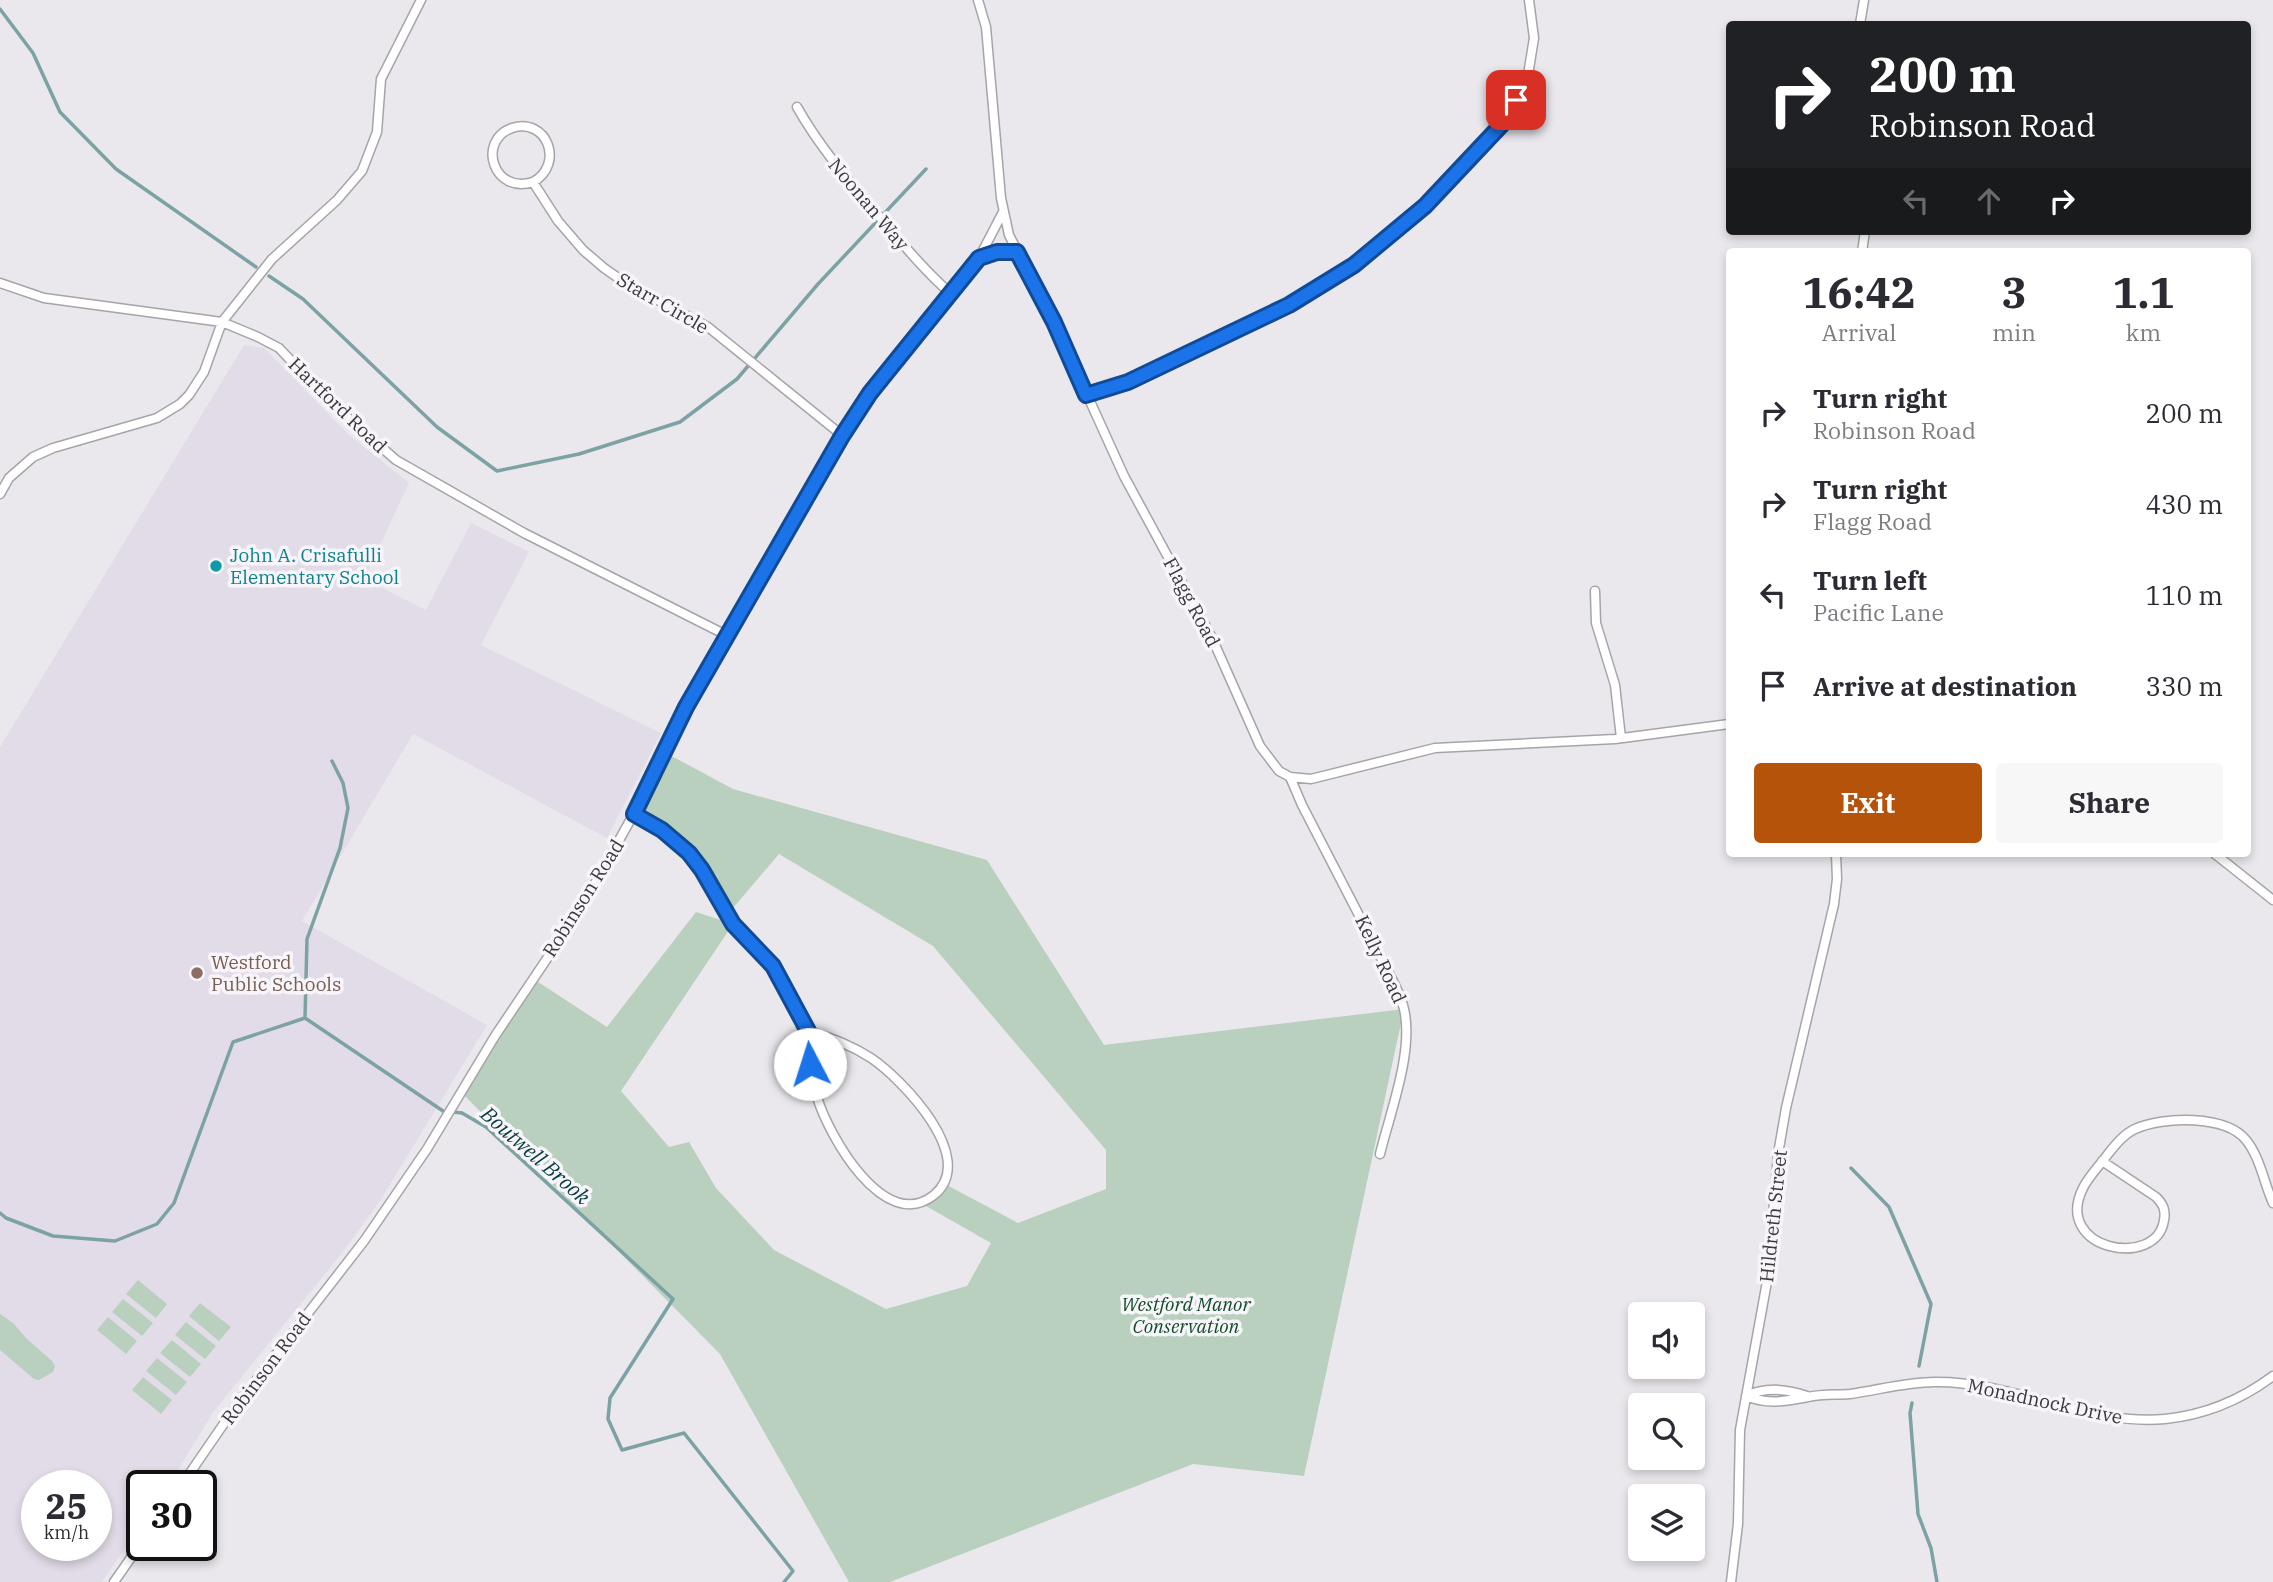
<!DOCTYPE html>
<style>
body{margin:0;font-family:"IBM Plex Serif",serif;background:#f7f7f7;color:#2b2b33;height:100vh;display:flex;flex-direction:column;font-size:26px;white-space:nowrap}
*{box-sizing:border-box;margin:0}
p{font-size:23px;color:#7c7c81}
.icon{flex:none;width:38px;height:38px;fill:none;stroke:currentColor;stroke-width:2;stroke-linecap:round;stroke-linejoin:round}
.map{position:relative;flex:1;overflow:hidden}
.side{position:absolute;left:1726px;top:248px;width:525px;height:609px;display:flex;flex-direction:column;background:#fff;border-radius:7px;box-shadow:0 4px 10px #0003}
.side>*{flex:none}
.top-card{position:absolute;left:1726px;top:21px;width:525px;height:214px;border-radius:7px;box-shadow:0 4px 10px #0003;background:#202124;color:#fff;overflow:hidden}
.buttons{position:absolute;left:1628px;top:1302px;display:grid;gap:14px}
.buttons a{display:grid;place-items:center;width:77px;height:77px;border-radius:7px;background:#fff;box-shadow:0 4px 10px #0003;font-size:35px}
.speed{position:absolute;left:21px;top:1470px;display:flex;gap:14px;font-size:35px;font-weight:700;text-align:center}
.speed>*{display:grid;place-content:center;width:91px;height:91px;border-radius:50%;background:#fff;box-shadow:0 4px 10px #0003;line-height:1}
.speed small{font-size:18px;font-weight:400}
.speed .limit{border:4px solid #111;border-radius:10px;background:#fff;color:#111}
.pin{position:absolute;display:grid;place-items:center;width:60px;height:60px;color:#fff;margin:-30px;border-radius:14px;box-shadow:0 4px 10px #0006}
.me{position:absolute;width:77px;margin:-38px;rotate:355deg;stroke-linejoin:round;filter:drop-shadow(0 0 5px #0008)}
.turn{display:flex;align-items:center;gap:24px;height:147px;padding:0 28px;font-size:32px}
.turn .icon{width:91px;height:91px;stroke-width:2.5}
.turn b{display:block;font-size:49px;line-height:60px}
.lanes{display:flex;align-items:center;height:66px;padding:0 28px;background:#0003;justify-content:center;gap:35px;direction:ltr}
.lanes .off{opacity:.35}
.eta{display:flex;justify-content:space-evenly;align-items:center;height:119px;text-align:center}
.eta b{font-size:42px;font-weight:700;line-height:49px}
.primary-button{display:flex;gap:14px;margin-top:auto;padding:14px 28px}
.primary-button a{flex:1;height:80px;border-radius:7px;background:#b45309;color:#fff;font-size:28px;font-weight:700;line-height:80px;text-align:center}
.primary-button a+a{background:#f7f7f7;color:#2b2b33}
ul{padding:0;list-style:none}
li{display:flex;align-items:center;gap:21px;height:91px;padding:0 28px}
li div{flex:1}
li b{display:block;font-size:26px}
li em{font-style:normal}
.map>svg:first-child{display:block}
</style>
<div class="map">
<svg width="2273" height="1582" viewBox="0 0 2273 1582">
<rect width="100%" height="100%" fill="#eae8ed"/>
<path fill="#e2dce8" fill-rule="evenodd" d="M 244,345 L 264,348 L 349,435 L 409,483 L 364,579 L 426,610 L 471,523 L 529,552 L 481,645 L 661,733 L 607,838 L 413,734 L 302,921 L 487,1025 L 380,1201 L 342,1253 L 214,1411 L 168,1486 L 142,1486 L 142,1523 L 102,1582 L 0,1582 L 0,747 ZM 37,1486 L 96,1486 L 96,1545 L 37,1545 Z"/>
<path fill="#b8d0bd" d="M 664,752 L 733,789 L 987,860 L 1104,1045 L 1404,1009 L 1304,1476 L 1193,1464 L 890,1582 L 849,1582 L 720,1354 L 460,1091 L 532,978 L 607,1027 L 696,912 L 733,924 L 621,1091 L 669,1147 L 689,1142 L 716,1188 L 774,1250 L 886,1309 L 967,1286 L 991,1243 L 919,1202 L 943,1183 L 1018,1223 L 1106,1189 L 1106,1150 L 933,946 L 779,854 L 727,915 L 683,847 L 634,814 Z
M 138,1280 L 167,1304 L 156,1318 L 126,1294 Z
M 123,1299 L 153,1323 L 142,1336 L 112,1312 Z
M 200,1303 L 231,1327 L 219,1341 L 189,1316 Z
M 0,1314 L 13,1323 L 27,1339 L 52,1361 L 55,1366 L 53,1372 L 39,1380 L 34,1379 L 0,1350 Z
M 108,1317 L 137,1341 L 126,1354 L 97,1330 Z
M 186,1322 L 216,1346 L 205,1359 L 175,1335 Z
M 172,1340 L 201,1364 L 190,1377 L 160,1353 Z
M 157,1358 L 187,1382 L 176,1395 L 146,1371 Z
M 143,1377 L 172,1400 L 161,1414 L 132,1390 Z"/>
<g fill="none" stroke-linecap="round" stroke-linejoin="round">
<path stroke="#7ca2a4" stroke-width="3.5" d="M 0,9 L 33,53 L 60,112 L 116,169 L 256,267
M 269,276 L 303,299 L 437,427 L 497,471 L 579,454 L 680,422 L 737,379 L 818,284 L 926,169
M 305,1018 L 307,939 L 340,848 L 348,808 L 343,783 L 332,761
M 1851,1168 L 1889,1207 L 1931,1304 L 1919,1366
M 0,1213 L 6,1218 L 53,1236 L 115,1241 L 157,1224 L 174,1203 L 233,1042 L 305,1018 L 443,1111 L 462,1113 L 486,1127 L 673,1299 L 610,1398 L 608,1419 L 622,1450 L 684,1433 L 793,1571 L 784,1582
M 1912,1403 L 1910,1413 L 1918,1514 L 1931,1548 L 1937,1582"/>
<g stroke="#a6a4a9" stroke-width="11">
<path id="street" d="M 978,0 L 986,27 L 1001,198 L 1009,235 L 1054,322 L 1124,476 L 1212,638 L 1260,746 L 1279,771 L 1290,777 L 1311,779 L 1435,748 L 1615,739 L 1729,724
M 1860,24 L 1864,0
M 797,107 C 819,146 848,180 877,214 C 901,242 923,269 950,293
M 533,182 C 494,195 476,141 512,128 C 547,117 565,164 533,182 L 558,221 L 583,250 L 604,268 L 624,282 L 708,327 L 843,436
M 1862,252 L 1865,231
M 979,258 L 997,252 L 1017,252
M 0,283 L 44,298 L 222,322 L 258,337 L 279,348 L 331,403 L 396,460 L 524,533 L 728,636
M 1086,395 L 1128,382 L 1288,305 L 1354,265 L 1425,206 L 1505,120 L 1527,81 L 1534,38 L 1529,0
M 0,494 L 9,478 L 33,457 L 53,448 L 157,418 L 180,404 L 189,395 L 204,372 L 222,322 L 272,259 L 337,200 L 362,171 L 377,132 L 381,79 L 421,0
M 1595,591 L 1596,623 L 1615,685 L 1621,738
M 1290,777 L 1302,805 L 1394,983 C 1398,992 1402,1000 1404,1009 C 1414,1051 1390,1113 1380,1154
M 634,814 C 660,828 686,845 703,871 C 713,887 719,906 731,921 C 749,944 771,960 786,986 C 793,1000 802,1014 807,1029 C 813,1046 811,1076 817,1097 C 828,1134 884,1235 934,1195 C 979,1158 902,1079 871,1058 C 851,1045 830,1037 808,1031
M 2215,854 L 2273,900
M 2102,1161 L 2156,1197 C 2163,1204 2166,1210 2164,1220 C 2157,1270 2052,1250 2083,1188 C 2089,1176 2100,1165 2108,1154 C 2116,1144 2124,1134 2135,1129 C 2163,1116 2226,1115 2246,1140 C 2260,1157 2264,1183 2273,1203
M 1746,1396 C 1767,1405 1786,1401 1808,1397 C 1821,1394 1836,1395 1850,1394 C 1879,1390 1906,1382 1935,1382 C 2014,1381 2086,1426 2165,1419 C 2205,1415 2241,1400 2273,1376
M 1746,1396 C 1765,1387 1787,1389 1807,1396
M 181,1486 L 236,1406 L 364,1241 L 427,1149 L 495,1036 L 583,905 L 642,799 L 686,707 L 848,426 L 888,369 L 979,258 L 1003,212
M 114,1582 L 142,1542
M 1731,1582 L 1738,1524 L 1740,1430 L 1768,1276 L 1778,1154 L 1786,1108 L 1834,904 L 1837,879 L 1836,854"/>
</g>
<use href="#street" stroke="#fff" stroke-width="8"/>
</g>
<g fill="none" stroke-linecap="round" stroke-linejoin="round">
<g stroke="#114b97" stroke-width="18">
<path id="route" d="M 810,1064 L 808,1031 L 773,966 L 733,924 L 702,870 L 689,853 L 662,830 L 634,814 L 686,707 L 842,436 L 870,393 L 979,258 L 997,252 L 1017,252 L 1054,322 L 1086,395 L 1128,382 L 1289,305 L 1354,265 L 1425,206 L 1506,120 L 1516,100"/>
</g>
<use href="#route" stroke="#1a73e8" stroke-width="12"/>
</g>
<circle fill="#0f9aa8" stroke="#f8f5fa" stroke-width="2.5" cx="216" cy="566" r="7"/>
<circle fill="#8d6e63" stroke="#f8f5fa" stroke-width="2.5" cx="197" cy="973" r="7"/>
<g text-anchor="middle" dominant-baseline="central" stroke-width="7" stroke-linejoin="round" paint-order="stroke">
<g font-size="19" fill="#39383a" stroke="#f8f5fa">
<text transform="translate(869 204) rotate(50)">Noonan Way</text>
<text transform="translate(663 303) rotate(30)">Starr Circle</text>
<text transform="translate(338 405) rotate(44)">Hartford Road</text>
<text transform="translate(1192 602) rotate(62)">Flagg Road</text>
<text transform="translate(583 898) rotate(-58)">Robinson Road</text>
<text transform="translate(1381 959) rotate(65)">Kelly Road</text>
<text transform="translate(1773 1216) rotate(-84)">Hildreth Street</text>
<text transform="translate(266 1368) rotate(-53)">Robinson Road</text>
<text transform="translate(2045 1401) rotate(12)">Monadnock Drive</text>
</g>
<g font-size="19" fill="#0d838f" stroke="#f8f5fa" text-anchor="start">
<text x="230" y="555">John A. Crisafulli<tspan x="230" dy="22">Elementary School</tspan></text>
</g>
<g font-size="19" fill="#785e54" stroke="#f8f5fa" text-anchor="start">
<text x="211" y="962">Westford<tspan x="211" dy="22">Public Schools</tspan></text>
</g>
<g font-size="19" font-style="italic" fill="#114d28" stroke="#f8f5fa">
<text x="1186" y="1304">Westford Manor<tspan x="1186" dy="22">Conservation</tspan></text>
</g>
<g font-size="21" font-style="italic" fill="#083d3f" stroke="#f8f5fa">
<text transform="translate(536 1155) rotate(41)">Boutwell Brook</text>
</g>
</g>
</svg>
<div class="buttons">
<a><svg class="icon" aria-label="sound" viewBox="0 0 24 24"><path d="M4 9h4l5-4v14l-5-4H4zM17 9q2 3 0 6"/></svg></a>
<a><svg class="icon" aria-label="search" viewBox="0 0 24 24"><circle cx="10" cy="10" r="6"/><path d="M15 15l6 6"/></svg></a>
<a><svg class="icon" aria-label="layers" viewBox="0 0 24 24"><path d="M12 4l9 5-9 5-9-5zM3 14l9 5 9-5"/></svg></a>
</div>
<div class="speed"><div>25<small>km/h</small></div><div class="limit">30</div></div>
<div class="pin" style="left:1516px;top:100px;background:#d93025"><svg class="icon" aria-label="arrive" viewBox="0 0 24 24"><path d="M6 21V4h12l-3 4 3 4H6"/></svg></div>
<svg class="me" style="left:810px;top:1064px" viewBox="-20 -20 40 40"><circle r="19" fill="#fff"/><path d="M0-13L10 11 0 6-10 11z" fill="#1a73e8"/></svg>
<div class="top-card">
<div class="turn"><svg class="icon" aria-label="right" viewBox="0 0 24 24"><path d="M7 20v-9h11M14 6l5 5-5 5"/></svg><div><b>200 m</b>Robinson Road</div></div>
<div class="lanes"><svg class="icon off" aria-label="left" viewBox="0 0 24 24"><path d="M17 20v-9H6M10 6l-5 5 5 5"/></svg><svg class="icon off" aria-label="ahead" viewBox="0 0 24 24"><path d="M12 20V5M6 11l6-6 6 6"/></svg><svg class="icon" aria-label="right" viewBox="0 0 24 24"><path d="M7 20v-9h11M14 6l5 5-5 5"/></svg></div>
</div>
<section class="side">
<div class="eta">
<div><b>16:42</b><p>Arrival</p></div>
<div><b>3</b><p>min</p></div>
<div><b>1.1</b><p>km</p></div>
</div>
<ul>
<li><svg class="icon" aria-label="right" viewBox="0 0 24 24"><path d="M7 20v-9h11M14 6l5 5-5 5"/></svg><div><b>Turn right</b><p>Robinson Road</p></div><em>200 m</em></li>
<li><svg class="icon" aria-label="right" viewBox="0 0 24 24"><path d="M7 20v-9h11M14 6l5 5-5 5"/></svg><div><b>Turn right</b><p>Flagg Road</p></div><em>430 m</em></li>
<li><svg class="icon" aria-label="left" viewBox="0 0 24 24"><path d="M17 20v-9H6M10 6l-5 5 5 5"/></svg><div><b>Turn left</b><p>Pacific Lane</p></div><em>110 m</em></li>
<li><svg class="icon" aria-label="arrive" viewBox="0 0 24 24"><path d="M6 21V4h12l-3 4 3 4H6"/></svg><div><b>Arrive at destination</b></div><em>330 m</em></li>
</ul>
<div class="primary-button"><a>Exit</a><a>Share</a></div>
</section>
</div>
